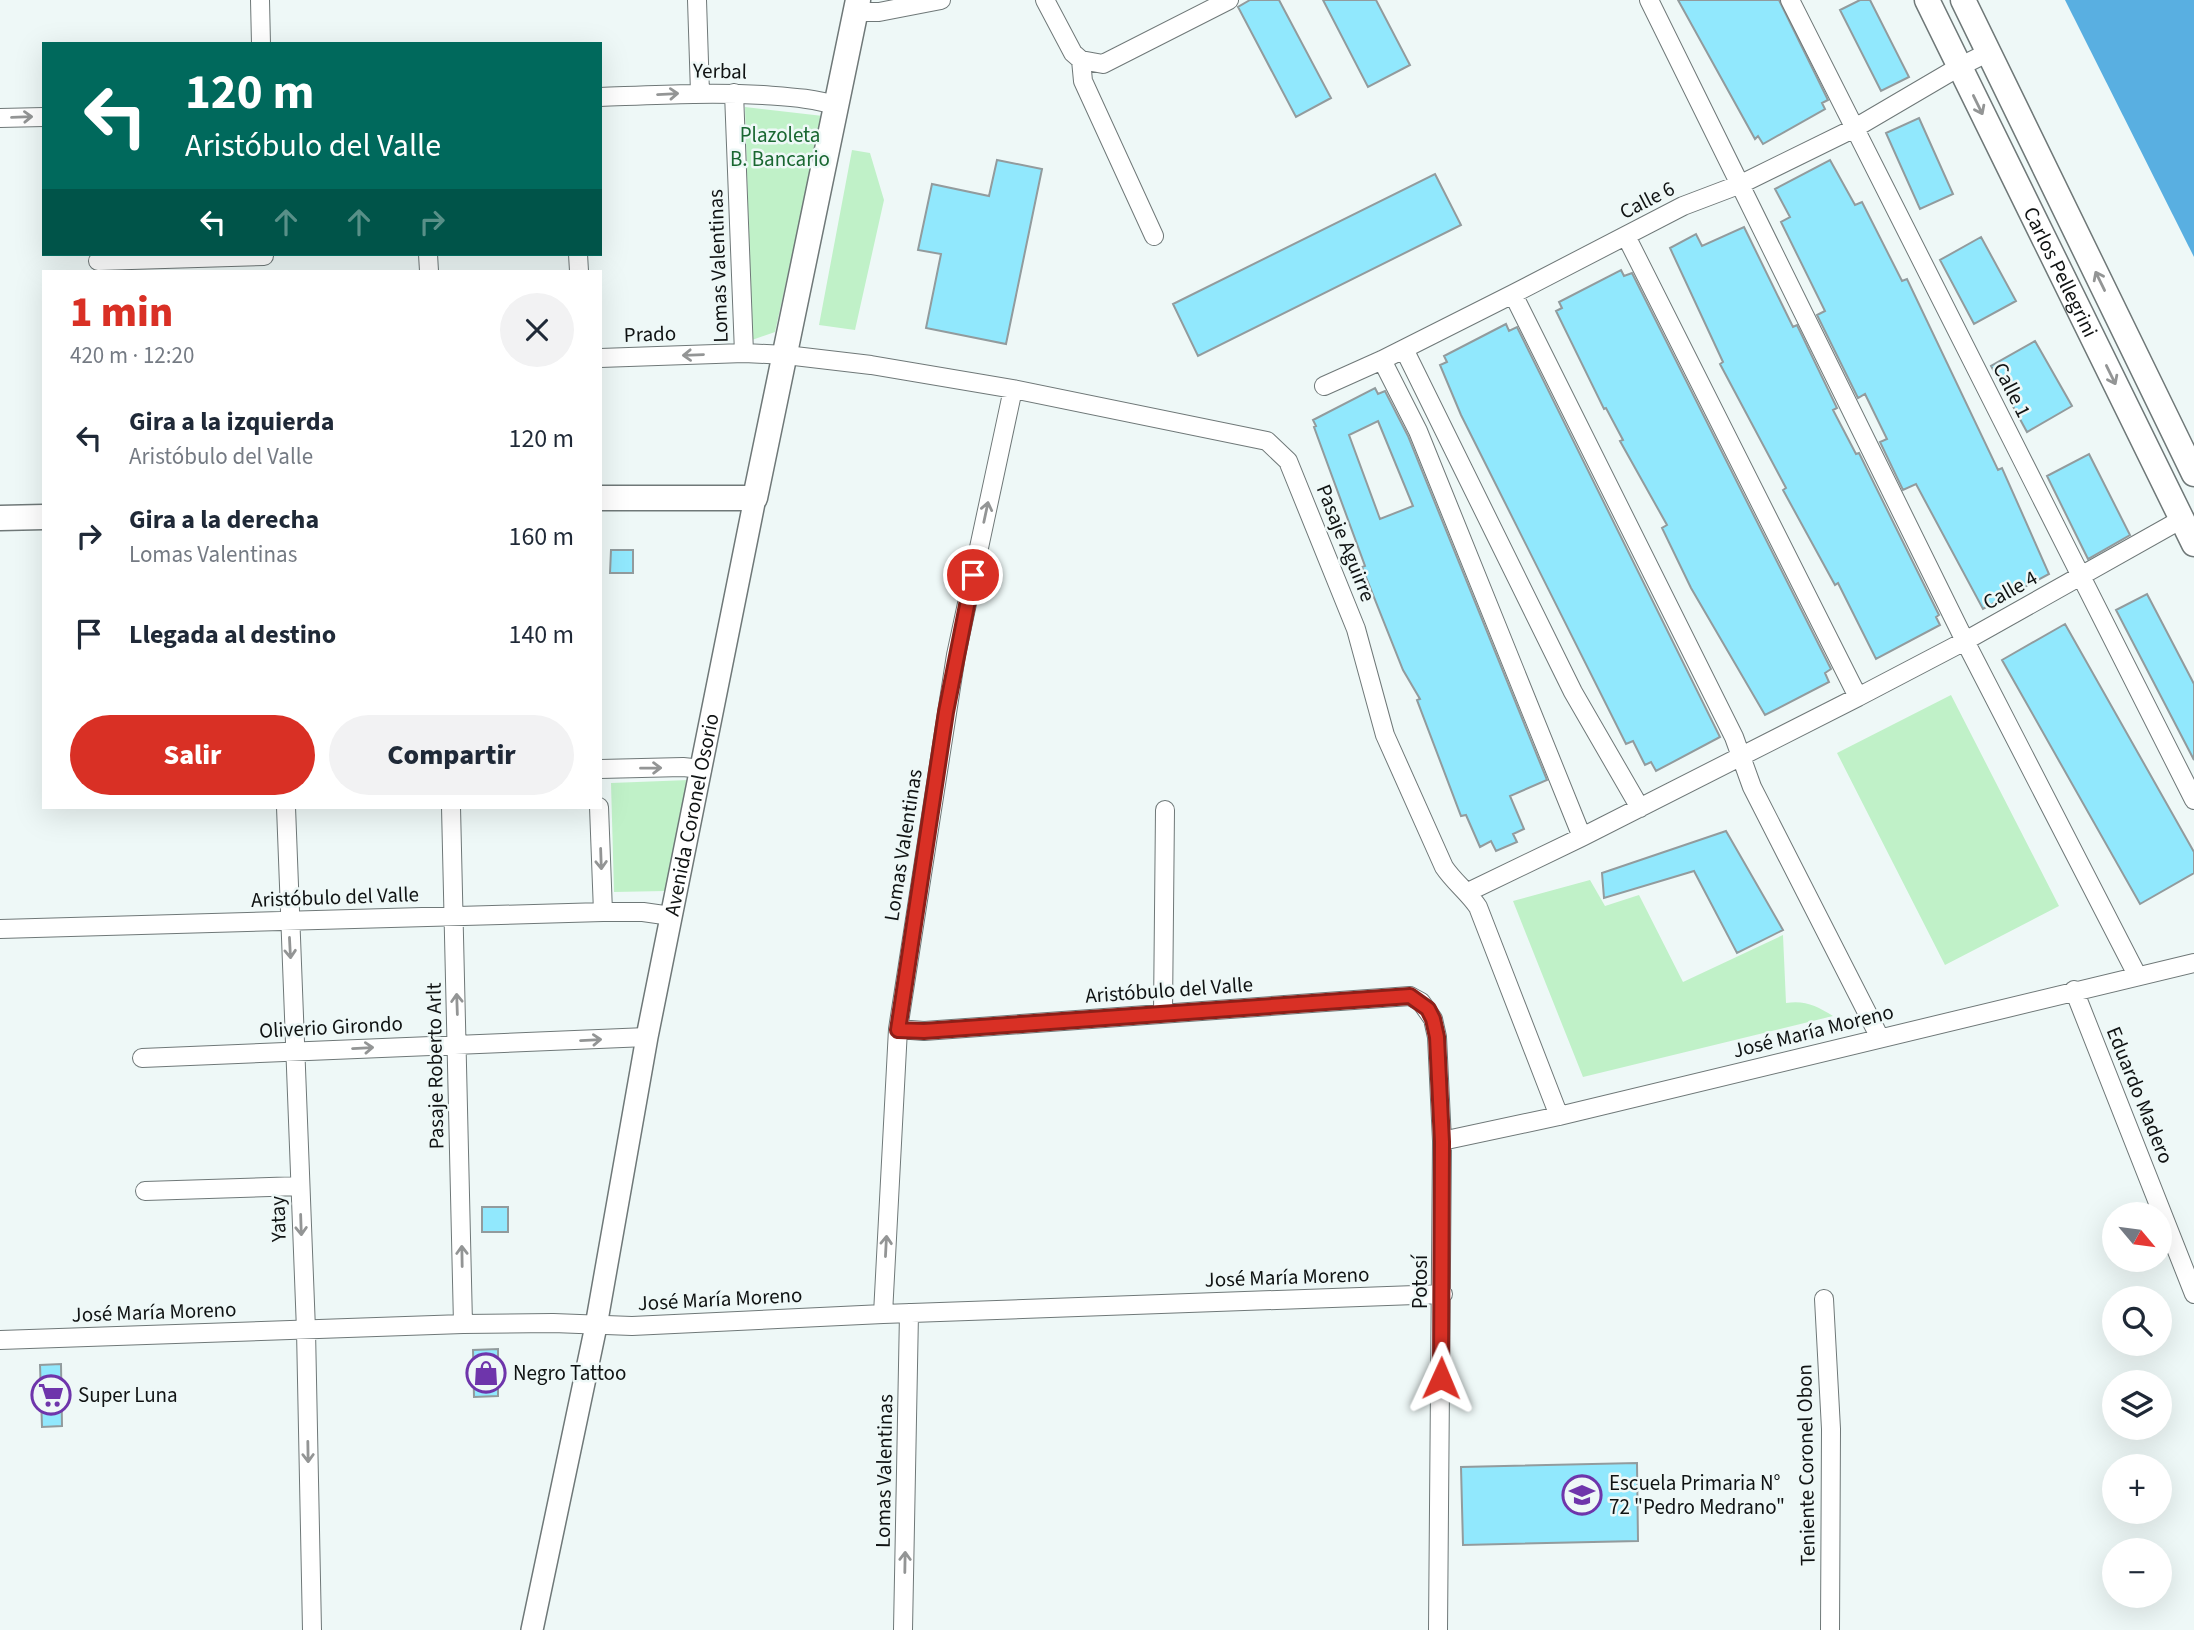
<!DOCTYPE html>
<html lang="es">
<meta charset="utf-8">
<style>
body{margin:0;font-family:"Source Sans 3",sans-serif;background:#f2f2f3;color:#1f2937;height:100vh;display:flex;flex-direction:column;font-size:26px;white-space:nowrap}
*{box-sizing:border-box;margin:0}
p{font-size:23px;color:#747a83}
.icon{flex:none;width:38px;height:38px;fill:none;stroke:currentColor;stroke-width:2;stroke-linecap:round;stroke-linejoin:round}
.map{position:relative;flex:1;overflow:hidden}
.drawer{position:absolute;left:42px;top:270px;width:560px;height:539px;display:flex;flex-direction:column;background:#fff;border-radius:0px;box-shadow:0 7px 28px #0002}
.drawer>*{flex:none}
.top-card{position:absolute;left:42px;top:42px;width:560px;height:214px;border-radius:0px;box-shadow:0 7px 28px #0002;background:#00695c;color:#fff;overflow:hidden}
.needle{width:46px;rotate:119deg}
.controls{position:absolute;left:2102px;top:1202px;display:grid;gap:14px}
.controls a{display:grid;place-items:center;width:70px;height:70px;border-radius:50%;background:#fff;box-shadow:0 7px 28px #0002;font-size:35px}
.pin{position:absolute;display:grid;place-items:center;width:60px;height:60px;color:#fff;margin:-30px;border:4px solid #fff;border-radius:50%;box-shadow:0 2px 7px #0007}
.me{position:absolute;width:77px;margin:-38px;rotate:1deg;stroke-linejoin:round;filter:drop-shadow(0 0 5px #0008)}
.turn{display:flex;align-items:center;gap:24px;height:147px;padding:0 28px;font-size:32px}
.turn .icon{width:91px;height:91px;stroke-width:2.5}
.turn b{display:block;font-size:49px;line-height:60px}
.lanes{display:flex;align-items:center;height:66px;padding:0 28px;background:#0003;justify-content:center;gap:35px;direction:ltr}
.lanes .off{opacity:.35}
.round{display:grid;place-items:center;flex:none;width:74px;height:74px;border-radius:37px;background:#f2f2f3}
.overview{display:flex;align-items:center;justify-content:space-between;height:119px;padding:0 28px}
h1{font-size:42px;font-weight:800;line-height:52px;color:#d93025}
.cta{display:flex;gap:14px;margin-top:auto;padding:14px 28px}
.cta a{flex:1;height:80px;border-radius:42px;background:#d93025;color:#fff;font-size:28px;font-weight:800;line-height:80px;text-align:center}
.cta a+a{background:#f2f2f3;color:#1f2937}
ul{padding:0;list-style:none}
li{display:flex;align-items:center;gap:21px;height:98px;padding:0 28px}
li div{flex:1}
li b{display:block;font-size:26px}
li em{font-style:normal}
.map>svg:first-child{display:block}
</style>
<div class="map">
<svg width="2194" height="1630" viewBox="0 0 2194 1630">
<rect width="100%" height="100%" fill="#eef8f7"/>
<path fill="#c0f1c8" d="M 745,107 L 823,116 L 775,332 L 752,340 Z
M 852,150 L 870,153 L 884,200 L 855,330 L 819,325 Z
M 1951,695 L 2059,906 L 1945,965 L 1837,753 Z
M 689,780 L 665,891 L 614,892 L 611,783 Z
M 1590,880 L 1605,906 L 1639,895 L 1683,982 L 1783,935 L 1786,1003 C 1805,1000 1817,1006 1833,1016 L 1583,1077 L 1513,901 Z"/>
<path fill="#59afe1" d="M 2065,0 L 2194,0 L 2194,257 Z"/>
<path fill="#91e8fd" stroke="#929b9d" stroke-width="2" fill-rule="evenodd" d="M 1250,0 L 1279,0 L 1331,98 L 1296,117 L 1238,7 Z
M 1323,0 L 1376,0 L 1410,65 L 1368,87 Z
M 1678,0 L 1779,0 L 1828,100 L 1822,103 L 1825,109 L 1763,144 L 1758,136 L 1755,139 Z
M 1860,0 L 1870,0 L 1909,77 L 1881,91 L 1840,10 Z
M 1919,118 L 1953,194 L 1920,209 L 1886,133 Z
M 997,160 L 1042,169 L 1006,344 L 926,328 L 941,254 L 918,250 L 932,184 L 989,196 Z
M 1830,160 L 1855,205 L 1862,202 L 1902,281 L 1907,279 L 1998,470 L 2002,468 L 2049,574 L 1983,609 L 1916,484 L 1903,490 L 1880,442 L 1887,439 L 1865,394 L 1858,398 L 1817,315 L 1825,311 L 1781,222 L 1790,217 L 1775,189 Z
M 1435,174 L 1461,225 L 1198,356 L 1173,304 Z
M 1744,227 L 1793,327 L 1797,325 L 1837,408 L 1833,410 L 1856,454 L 1859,453 L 1939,615 L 1936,617 L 1940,625 L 1876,659 L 1838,583 L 1835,585 L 1783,490 L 1786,488 L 1720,364 L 1723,362 L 1670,248 L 1696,234 L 1702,246 Z
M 1981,237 L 2016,301 L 1974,324 L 1940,260 Z
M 1621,270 L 1624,276 L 1632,273 L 1831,669 L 1825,673 L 1829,682 L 1765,715 L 1691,588 L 1662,528 L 1667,525 L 1620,441 L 1623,440 L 1606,408 L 1604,409 L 1556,311 L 1562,308 L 1559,302 Z
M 1506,324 L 1509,331 L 1517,327 L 1720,737 L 1656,771 L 1651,762 L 1645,765 L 1633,741 L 1626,744 L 1461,415 L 1440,365 L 1447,362 L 1444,356 Z
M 2035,341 L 2072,406 L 2027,432 L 1991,366 Z
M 1375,388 L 1378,394 L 1385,391 L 1408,436 L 1547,780 L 1510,796 L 1524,829 L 1513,834 L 1517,842 L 1496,851 L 1491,841 L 1480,847 L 1466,815 L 1461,816 L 1417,700 L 1420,699 L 1403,670 L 1362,567 L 1365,566 L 1314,427 L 1316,426 L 1313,420 ZM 1378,421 L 1413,506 L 1380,519 L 1349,435 Z
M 2089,454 L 2130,535 L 2088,559 L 2047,476 Z
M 611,550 L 633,550 L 633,573 L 610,573 Z
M 2147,594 L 2194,684 L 2194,760 L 2116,610 Z
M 2065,624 L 2194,852 L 2194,873 L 2140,904 L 2002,660 Z
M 1726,831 L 1783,930 L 1737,953 L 1694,871 L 1604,898 L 1602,873 Z
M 482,1207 L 508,1207 L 508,1232 L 482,1232 Z
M 498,1349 L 498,1396 L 474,1397 L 473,1350 Z
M 61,1364 L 62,1426 L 42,1427 L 40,1365 Z
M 1637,1463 L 1638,1541 L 1463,1545 L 1461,1467 Z"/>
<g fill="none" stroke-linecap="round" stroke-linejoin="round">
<g stroke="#6f7878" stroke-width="20">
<path id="minor" d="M 260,0 L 261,44
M 697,0 L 700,93
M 1045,0 L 1073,53 L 1081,60 L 1103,64 L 1229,0
M 1649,0 L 1965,641 L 2137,975
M 1790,0 L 2194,800
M 856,12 L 879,12 L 941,0
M 1081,60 L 1083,81 L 1154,236
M 734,93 L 744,353
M 600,97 C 655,95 708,92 763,95 C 789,97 813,98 838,106
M 0,118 L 44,117
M 428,254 L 429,271
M 578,254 L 579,271
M 98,261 L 264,256
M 1513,294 L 1734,737 L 1752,787 L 1880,1038
M 1404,349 L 1573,692 L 1640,808
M 600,358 L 744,353 L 786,355 L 871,365 L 1013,389 L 1267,441 L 1288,461 L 1356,629 L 1385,735 L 1444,867 C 1454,882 1468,892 1478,907 L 1559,1116
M 1382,360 L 1418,431 L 1582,837
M 1324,386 L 1382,360 L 1513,294 L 1683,206 L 1741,184 L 1855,128 L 1959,67 L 1989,52
M 1858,697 L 1965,641 L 2182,519
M 600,769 L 683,767 L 702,769
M 286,807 L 306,1330 L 312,1630
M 451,807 L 463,1324
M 599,807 L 603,912
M 1468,892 L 1582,837 L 1858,697 L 1626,236
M 0,929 L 603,912 L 643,912 L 671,916
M 2074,990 L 2194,1294
M 1163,1012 L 1165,810
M 898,1029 L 924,1031 L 1410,996 L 1421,1002 L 1433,1019 L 1437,1037 L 1442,1141 L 1438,1630
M 142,1058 L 647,1037
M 1442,1141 L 1559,1116 L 2194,963
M 145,1191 L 300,1186
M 1824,1299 L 1831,1429 L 1830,1630
M 883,1314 L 898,1029 L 956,655 L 1013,389
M 0,1340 L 463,1324 L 553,1323 L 632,1326 L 883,1314 L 1443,1294
M 903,1630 L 909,1313"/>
</g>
<g stroke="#6f7878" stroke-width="24">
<g id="tertiary">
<path id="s1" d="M 532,1630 L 596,1326 L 647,1037 L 755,498"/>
</g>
</g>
<g stroke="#6f7878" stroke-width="27">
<g id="secondary">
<path id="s2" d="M 1927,0 L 2194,544"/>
<path d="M 1963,0 L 2194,474"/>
<path d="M 600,498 L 755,498 L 858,0"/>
<path d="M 0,518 L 44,517"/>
</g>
</g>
<use href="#minor" stroke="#fff" stroke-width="18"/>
<use href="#tertiary" stroke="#fff" stroke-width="21"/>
<use href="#secondary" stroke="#fff" stroke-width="24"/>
</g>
<defs><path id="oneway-shaft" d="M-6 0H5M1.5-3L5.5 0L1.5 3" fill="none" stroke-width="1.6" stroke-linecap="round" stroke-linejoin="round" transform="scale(1.75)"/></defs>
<g stroke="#939595">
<use href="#oneway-shaft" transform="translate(668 94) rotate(-3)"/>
<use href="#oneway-shaft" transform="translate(1978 105) rotate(64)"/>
<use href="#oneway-shaft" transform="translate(22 117) rotate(-2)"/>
<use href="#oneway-shaft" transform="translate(2100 281) rotate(-116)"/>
<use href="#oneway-shaft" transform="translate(693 355) rotate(178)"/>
<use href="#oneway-shaft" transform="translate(2111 375) rotate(64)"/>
<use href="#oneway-shaft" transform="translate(986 512) rotate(-78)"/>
<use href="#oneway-shaft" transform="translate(651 768) rotate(-1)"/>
<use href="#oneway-shaft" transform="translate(601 859) rotate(88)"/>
<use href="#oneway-shaft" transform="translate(290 948) rotate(87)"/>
<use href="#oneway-shaft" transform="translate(457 1004) rotate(-92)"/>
<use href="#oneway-shaft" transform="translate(591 1040) rotate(-3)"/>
<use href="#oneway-shaft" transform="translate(363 1048) rotate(-3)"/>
<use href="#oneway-shaft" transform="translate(301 1225) rotate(88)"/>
<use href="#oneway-shaft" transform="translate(886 1246) rotate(-87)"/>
<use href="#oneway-shaft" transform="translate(462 1256) rotate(-91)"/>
<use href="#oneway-shaft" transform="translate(308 1452) rotate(89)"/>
<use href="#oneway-shaft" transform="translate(905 1562) rotate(-89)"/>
</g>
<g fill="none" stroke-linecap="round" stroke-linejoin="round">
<g stroke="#8d1f18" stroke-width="18">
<path id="route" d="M 973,575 L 946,712 L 898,1030 L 924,1031 L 1410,996 L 1428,1009 L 1433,1019 L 1437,1037 L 1442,1142 L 1441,1378"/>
</g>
<use href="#route" stroke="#d93025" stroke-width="12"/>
</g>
<defs>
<g id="shop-ring" transform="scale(2.0125)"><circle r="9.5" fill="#eef8f7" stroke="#6e35ab" stroke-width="1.5"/><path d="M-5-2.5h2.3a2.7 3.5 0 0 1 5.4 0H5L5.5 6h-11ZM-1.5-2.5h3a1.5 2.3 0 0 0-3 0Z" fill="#6e35ab"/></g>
<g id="supermarket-ring" transform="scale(2.0125)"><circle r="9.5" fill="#eef8f7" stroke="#6e35ab" stroke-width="1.5"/><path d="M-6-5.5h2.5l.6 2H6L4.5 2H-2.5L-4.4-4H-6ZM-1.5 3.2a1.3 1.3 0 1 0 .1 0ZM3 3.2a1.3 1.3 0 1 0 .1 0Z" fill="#6e35ab"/></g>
<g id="school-ring" transform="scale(2.0125)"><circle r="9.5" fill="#eef8f7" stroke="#6e35ab" stroke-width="1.5"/><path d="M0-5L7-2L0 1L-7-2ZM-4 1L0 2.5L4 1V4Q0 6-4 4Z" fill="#6e35ab"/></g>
</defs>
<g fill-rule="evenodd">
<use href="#shop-ring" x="486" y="1373"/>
<use href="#supermarket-ring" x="51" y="1395"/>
<use href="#school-ring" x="1582" y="1495"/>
</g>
<g text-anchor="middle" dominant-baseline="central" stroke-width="5" stroke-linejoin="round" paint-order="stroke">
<g font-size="21" fill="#101313" stroke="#eef8f7">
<text transform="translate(720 71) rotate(1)">Yerbal</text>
<text transform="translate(1647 200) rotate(-27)">Calle 6</text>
<text transform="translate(718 266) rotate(-92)">Lomas Valentinas</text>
<text stroke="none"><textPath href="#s2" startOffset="303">Carlos Pellegrini</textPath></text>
<text transform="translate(650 334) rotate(-2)">Prado</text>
<text transform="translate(2012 390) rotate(63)">Calle 1</text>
<text transform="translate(1346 543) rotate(68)">Pasaje Aguirre</text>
<text transform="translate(2010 590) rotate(-29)">Calle 4</text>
<text stroke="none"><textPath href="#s1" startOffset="831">Avenida Coronel Osorio</textPath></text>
<text transform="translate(903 845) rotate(-81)">Lomas Valentinas</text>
<text transform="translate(335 897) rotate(-2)">Aristóbulo del Valle</text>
<text transform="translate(1169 990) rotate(-4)">Aristóbulo del Valle</text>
<text transform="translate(331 1027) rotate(-3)">Oliverio Girondo</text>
<text transform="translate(1813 1031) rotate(-14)">José María Moreno</text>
<text transform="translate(435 1066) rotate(-91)">Pasaje Roberto Arlt</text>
<text transform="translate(2140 1095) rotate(68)">Eduardo Madero</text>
<text transform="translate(278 1219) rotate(-92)">Yatay</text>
<text transform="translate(1287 1277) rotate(-2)">José María Moreno</text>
<text transform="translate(1420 1282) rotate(-90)">Potosí</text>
<text transform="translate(720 1299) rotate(-3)">José María Moreno</text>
<text transform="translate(154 1312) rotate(-2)">José María Moreno</text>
<text transform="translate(1806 1465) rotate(-91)">Teniente Coronel Obon</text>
<text transform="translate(884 1471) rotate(-89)">Lomas Valentinas</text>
</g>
<g font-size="21" fill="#196731" stroke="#eef8f7">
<text x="780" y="135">Plazoleta<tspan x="780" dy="24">B. Bancario</tspan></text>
</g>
<g font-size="21" fill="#101313" stroke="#eef8f7" text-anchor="start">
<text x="513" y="1373">Negro Tattoo</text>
<text x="78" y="1395">Super Luna</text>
<text x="1609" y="1483">Escuela Primaria N°<tspan x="1609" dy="24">72 "Pedro Medrano"</tspan></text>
</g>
</g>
</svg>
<div class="controls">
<a><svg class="needle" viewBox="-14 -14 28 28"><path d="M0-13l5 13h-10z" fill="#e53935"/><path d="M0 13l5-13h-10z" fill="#747a83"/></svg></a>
<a><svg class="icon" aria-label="search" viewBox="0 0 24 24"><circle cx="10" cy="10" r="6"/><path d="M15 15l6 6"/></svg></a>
<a><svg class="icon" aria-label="layers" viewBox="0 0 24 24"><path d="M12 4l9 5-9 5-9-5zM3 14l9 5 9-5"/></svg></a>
<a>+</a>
<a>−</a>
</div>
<div class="pin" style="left:973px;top:575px;background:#d93025"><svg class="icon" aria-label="arrive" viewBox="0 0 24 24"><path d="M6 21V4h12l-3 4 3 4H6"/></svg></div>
<svg class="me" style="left:1441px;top:1378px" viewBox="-20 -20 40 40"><path d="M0-17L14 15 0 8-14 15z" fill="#d93025" stroke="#fff" stroke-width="4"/></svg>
<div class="top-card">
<div class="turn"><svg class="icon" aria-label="left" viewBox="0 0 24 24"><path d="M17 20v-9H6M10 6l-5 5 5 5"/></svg><div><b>120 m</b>Aristóbulo del Valle</div></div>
<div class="lanes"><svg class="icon" aria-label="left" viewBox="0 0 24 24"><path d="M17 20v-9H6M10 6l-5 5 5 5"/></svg><svg class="icon off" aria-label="ahead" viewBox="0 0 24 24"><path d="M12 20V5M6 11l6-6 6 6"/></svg><svg class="icon off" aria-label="ahead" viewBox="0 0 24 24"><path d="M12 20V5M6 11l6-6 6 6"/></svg><svg class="icon off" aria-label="right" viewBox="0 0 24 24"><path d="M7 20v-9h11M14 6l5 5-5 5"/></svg></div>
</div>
<section class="drawer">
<div class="overview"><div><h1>1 min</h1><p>420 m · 12:20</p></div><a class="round"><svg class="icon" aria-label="close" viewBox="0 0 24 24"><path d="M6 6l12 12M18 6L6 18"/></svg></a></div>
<ul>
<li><svg class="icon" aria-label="left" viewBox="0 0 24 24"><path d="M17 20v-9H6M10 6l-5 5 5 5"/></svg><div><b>Gira a la izquierda</b><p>Aristóbulo del Valle</p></div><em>120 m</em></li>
<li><svg class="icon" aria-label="right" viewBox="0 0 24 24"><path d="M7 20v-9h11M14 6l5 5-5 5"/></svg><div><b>Gira a la derecha</b><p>Lomas Valentinas</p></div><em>160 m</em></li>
<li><svg class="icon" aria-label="arrive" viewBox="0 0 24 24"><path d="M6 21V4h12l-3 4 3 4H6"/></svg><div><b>Llegada al destino</b></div><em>140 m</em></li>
</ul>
<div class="cta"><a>Salir</a><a>Compartir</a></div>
</section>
</div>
